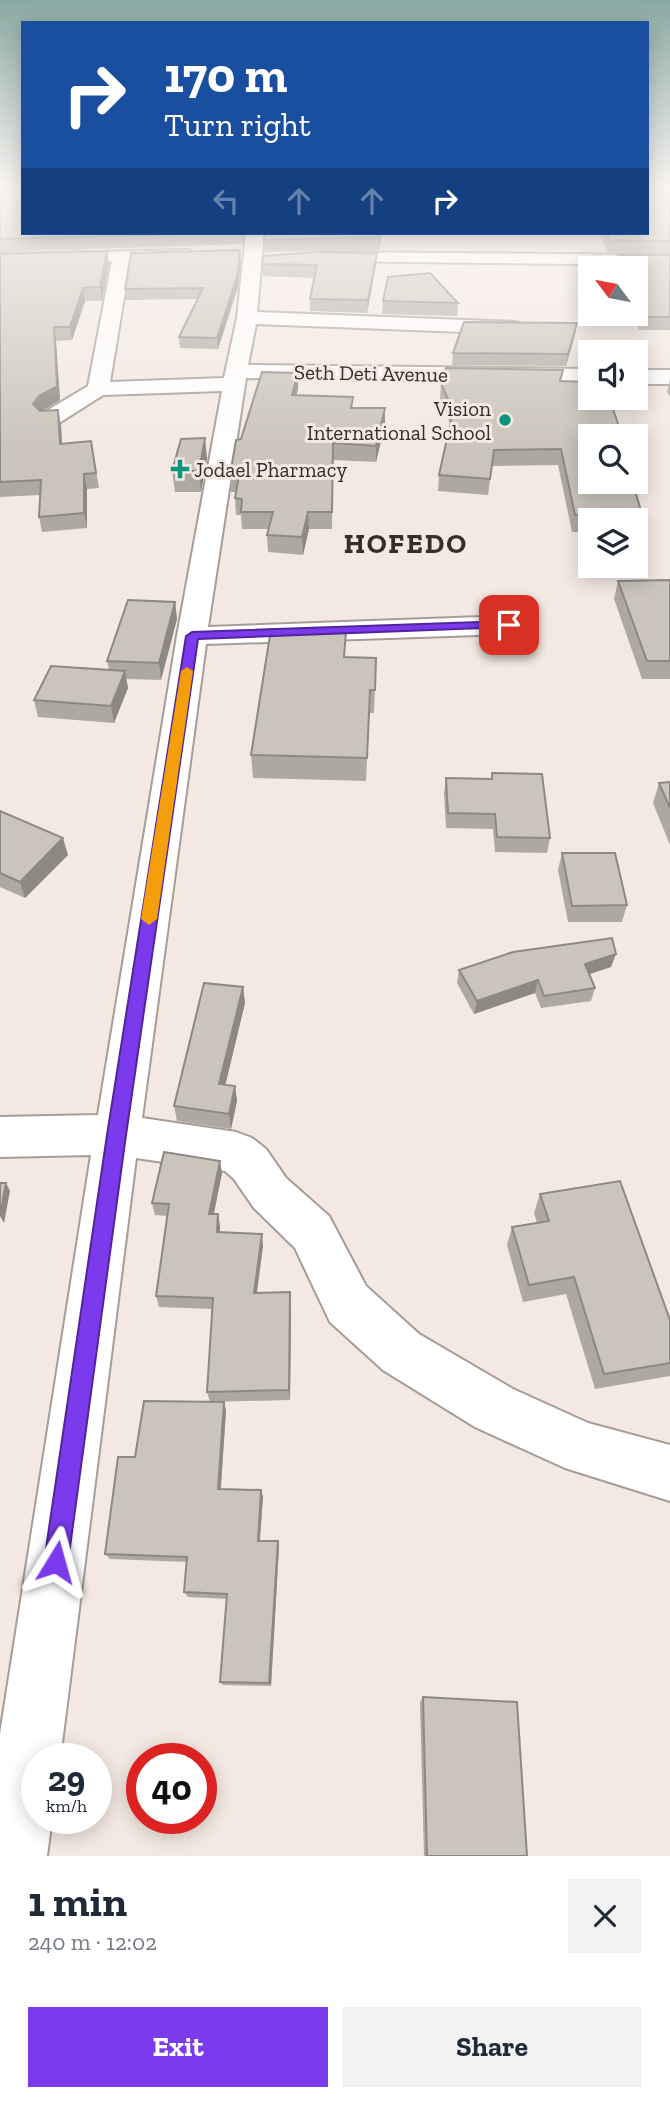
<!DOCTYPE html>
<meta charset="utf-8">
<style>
body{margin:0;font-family:"Zilla Slab",serif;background:#f2f2f3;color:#1f2937;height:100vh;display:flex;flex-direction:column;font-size:26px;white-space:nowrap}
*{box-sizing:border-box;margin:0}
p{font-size:23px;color:#747a83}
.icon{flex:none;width:38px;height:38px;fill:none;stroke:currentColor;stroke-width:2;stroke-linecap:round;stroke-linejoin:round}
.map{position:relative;height:1856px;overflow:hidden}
.details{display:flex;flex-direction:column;background:#fff;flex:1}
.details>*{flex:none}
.top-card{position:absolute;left:21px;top:21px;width:628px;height:214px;border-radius:0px;box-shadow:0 4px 18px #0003;background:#1a4fa0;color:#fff;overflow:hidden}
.needle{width:46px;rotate:302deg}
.fabs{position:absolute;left:578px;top:256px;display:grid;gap:14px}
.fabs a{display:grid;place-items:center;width:70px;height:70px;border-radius:0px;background:#fff;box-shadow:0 4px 18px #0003;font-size:35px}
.speed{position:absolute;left:21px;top:1743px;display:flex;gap:14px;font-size:35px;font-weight:700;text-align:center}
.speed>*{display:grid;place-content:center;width:91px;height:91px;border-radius:50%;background:#fff;box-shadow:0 4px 18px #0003;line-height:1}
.speed small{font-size:18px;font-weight:400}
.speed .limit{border:10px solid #d22;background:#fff;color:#111}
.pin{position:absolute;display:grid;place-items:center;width:60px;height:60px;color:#fff;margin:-30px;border-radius:14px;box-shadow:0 4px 10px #0006}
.me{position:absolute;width:77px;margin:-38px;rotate:8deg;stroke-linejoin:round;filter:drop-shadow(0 0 5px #0008)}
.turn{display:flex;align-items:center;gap:24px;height:147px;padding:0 28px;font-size:32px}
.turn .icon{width:91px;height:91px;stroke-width:2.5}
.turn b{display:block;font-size:49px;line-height:60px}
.lanes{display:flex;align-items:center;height:66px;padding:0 28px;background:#0003;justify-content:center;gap:35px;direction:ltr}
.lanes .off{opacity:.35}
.round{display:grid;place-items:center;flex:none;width:74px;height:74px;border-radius:0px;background:#f2f2f3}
.headline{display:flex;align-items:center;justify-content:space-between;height:119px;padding:0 28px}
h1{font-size:42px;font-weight:800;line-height:52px}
.button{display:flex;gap:14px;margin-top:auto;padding:14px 28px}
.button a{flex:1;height:80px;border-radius:0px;background:#7c3aed;color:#fff;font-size:28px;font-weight:800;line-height:80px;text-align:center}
.button a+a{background:#f2f2f3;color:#1f2937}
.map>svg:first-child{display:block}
</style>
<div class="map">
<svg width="670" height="1856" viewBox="0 0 670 1856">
<rect width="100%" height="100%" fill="#f4e9e2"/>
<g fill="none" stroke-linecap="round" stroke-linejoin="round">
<g stroke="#a69d96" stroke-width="4">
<path id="minor" d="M 246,233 L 264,233 L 257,312 L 515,322 L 522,324 L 525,328 L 522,332 L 515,334 L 256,324 L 248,365 L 590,369 L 590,383 L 246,378 L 208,627 L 509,616 L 519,619 L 524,625 L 519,631 L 509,634 L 206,644 L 142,1118 L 236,1132 L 252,1138 L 266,1149 L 286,1178 L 329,1216 L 366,1286 L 419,1334 L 513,1389 L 588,1423 L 670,1445 L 670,1501 L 565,1468 L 475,1427 L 383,1370 L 330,1322 L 295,1248 L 254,1208 L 234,1179 L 225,1171 L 136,1158 L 60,1759 L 37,1759 L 37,1818 L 52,1818 L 47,1856 L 0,1856 L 0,1734 L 91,1155 L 0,1157 L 0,1117 L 98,1115 L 177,636 L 222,391 L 103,395 L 59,423 L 43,423 L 39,418 L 43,413 L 88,386 L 112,261 L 0,264 L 0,254 L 189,250 L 192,254 L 189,258 L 183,259 L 130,261 L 110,382 L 224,378 L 237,318 Z
M 326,252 L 670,255 L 670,265 L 320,261 L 317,257 Z
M 635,370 L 670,370 L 670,384 L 635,384 Z"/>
</g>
<use href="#minor" fill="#fff" fill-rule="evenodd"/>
</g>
<path fill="#aea9a0" d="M 0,191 L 23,233 L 245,233 L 243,244 L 0,252 Z
M 670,191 L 670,253 L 608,252 L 599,233 L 648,233 Z
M 382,233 L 379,250 L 265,252 L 264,240 Z
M 107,251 L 109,264 L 102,301 L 85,301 L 72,340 L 56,341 L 60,400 L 41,411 L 61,425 L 62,444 L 91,441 L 99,488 L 87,489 L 87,528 L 42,532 L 39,517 L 40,495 L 0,497 L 0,254 Z
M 377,253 L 376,265 L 367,313 L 310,311 L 310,299 L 314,278 L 263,276 L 262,264 Z
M 618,255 L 670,255 L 670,330 L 639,330 L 631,313 L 635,313 L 635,268 L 616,268 Z
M 241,261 L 238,287 L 218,349 L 180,348 L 179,337 L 197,299 L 126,300 L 125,289 Z
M 383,301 L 458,303 L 457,316 L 382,314 Z
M 577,323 L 575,335 L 566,366 L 452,365 L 453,353 Z
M 298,373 L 298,389 L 296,395 L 353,397 L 352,408 L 385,424 L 376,462 L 333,460 L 332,529 L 309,529 L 303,555 L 268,552 L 267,535 L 269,529 L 242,529 L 241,515 L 236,515 L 235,498 L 236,492 L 231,492 L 230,475 L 241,439 Z
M 670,379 L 670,397 L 667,392 Z
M 561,381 L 590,436 L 645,524 L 641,540 L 635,540 L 635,520 L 590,520 L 590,537 L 588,532 L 572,532 L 558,465 L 492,466 L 488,495 L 438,491 L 439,475 L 450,424 L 440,398 L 441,383 Z
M 207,458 L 201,492 L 175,492 L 172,471 Z
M 670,580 L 670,679 L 642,679 L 614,599 L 618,581 Z
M 175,602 L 177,619 L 161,680 L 126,679 L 128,688 L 114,723 L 38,717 L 34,700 L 109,670 L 107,661 Z
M 345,657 L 376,658 L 374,713 L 369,713 L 366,781 L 253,778 L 251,755 Z
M 492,773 L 550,838 L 547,853 L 495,852 L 493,829 L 446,828 L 444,793 L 446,778 L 491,779 Z
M 670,782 L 670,845 L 653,803 L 659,783 Z
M 0,811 L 68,855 L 25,898 L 0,887 Z
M 562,853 L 627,905 L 622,922 L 568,922 L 558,870 Z
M 611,967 L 589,974 L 595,988 L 591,1001 L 541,1008 L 535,993 L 474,1014 L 457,983 L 459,970 Z
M 243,987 L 245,1003 L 225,1085 L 235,1086 L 237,1101 L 231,1129 L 177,1121 L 174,1106 Z
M 222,1173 L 214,1214 L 220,1226 L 220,1232 L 263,1246 L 257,1293 L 291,1303 L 290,1400 L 210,1402 L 207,1392 L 212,1309 L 159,1307 L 156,1296 L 168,1216 L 155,1215 L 152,1203 Z
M 540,1194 L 670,1320 L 670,1376 L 595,1389 L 566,1294 L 523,1302 L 507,1245 L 512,1227 L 537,1223 L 534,1213 Z
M 226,1410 L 221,1489 L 261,1490 L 263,1497 L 260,1541 L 278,1541 L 279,1547 L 271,1686 L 223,1685 L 220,1682 L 227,1599 L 188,1597 L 184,1592 L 187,1562 L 110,1559 L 105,1554 L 135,1457 Z
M 423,1697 L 527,1856 L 424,1856 L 420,1702 Z"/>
<path fill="#8d8982" d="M 242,233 L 245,233 L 243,244 Z
M 380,233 L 382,233 L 379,250 L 379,237 Z
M 240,250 L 241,261 L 238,287 L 218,349 L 217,338 Z
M 107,251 L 109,264 L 102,301 L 100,287 Z
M 377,253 L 376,265 L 367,313 L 368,300 Z
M 83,288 L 85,301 L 72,340 L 70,327 Z
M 577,323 L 575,335 L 566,366 L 568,354 Z
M 54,327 L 56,341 L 60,400 L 42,411 L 36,418 L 33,404 L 39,396 Z
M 298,373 L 298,389 L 292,411 L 292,395 Z
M 385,408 L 385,424 L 376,462 L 376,446 Z
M 58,410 L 61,425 L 63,459 L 60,444 Z
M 205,438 L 207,458 L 201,492 L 199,471 Z
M 84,474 L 87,489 L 87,528 L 84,513 Z
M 308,512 L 309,529 L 303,555 L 302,537 Z
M 175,602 L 177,619 L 161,680 L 159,663 Z
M 125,671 L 128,688 L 114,723 L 111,706 Z
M 63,838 L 68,855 L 25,898 L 20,882 Z
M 616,954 L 611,967 L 581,977 L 585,964 Z
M 538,980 L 535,993 L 474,1014 L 477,1001 Z
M 243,987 L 245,1003 L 222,1099 L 219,1084 Z
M 235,1086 L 237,1101 L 231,1129 L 229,1114 Z
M 220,1161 L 222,1173 L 211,1226 L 209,1214 Z
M 6,1183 L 10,1191 L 4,1223 L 0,1216 Z
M 218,1214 L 220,1226 L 219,1244 L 217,1232 Z
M 262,1234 L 263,1246 L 255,1304 L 254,1293 Z
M 290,1292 L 291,1303 L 290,1400 L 289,1390 Z
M 224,1402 L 226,1410 L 220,1496 L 218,1489 Z
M 261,1490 L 263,1497 L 259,1546 L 258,1541 Z
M 278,1541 L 279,1547 L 271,1686 L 269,1683 Z"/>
<path fill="#cac4ba" stroke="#8d8982" stroke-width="2" d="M 0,191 L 23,191 L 23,233 L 216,233 L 0,239 Z
M 648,191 L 670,191 L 670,241 L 610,240 L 607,233 L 648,233 Z
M 265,233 L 380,233 L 379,237 L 264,240 Z
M 240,250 L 237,277 L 217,338 L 179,337 L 203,288 L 125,289 L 131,253 Z
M 107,251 L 100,287 L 83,288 L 70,327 L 54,327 L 57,386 L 39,396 L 33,404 L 40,411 L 58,410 L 60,444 L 91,441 L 96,473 L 84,474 L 84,513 L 39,517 L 41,480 L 0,482 L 0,254 Z
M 317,252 L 377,253 L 368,300 L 310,299 L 317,265 L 262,264 L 263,256 Z
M 618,255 L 670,255 L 670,317 L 642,317 L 635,303 L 635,268 L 624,268 Z
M 430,273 L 458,303 L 383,301 L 388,277 Z
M 464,322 L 577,323 L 568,354 L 453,353 Z
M 446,368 L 563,370 L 560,381 L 590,382 L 590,397 L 609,397 L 622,436 L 590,436 L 590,481 L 632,481 L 645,524 L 635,524 L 635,520 L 593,520 L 592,515 L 575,515 L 561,449 L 494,450 L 490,479 L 439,475 L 453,411 L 441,383 Z
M 262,372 L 298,373 L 292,395 L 353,397 L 351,408 L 385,408 L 376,446 L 333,443 L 332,512 L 308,512 L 302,537 L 267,535 L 273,512 L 241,512 L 242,499 L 235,498 L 239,475 L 230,475 L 236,440 L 241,439 Z
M 205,438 L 199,471 L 172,471 L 181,439 Z
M 670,580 L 670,661 L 647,661 L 618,581 Z
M 128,600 L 175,602 L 159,663 L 107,661 Z
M 271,629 L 346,631 L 344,657 L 376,658 L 375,690 L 370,690 L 367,758 L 251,755 Z
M 51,666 L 125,671 L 111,706 L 34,700 Z
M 492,773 L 542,774 L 550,838 L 497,837 L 495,814 L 448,813 L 446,778 L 492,779 Z
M 670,782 L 670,808 L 659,783 Z
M 0,811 L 63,838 L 20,882 L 0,873 Z
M 562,853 L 615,853 L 627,905 L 572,906 Z
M 612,938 L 616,954 L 585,964 L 595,988 L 544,996 L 538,980 L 477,1001 L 459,970 L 513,952 Z
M 204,983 L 243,987 L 219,1084 L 235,1086 L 229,1114 L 174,1106 Z
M 164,1152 L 220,1161 L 209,1214 L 218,1214 L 217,1232 L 262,1234 L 254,1293 L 290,1292 L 289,1390 L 207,1392 L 213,1298 L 156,1296 L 169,1204 L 152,1203 Z
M 620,1181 L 670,1320 L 670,1363 L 604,1374 L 574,1277 L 529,1285 L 512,1227 L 549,1221 L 540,1194 Z
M 0,1183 L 6,1183 L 0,1216 Z
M 144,1401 L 224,1402 L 218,1489 L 261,1490 L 258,1541 L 278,1541 L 269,1683 L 220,1682 L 227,1594 L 184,1592 L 187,1557 L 105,1554 L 118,1457 L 135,1457 Z
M 423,1697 L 517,1702 L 527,1856 L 427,1856 Z"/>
<linearGradient id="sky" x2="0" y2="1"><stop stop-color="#8aa8a2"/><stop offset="0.42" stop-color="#faf5f2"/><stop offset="1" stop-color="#faf5f2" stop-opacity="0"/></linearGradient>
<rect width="670" height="451" fill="url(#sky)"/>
<path fill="#7c3aed" stroke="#51269a" stroke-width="2" d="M 509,621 L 515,625 L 513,627 L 198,639 L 126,1135 L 68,1562 L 64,1571 L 56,1574 L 47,1571 L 44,1562 L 107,1135 L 186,636 L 192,632 Z"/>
<path fill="#f59e0b" d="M 187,667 L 193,671 L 157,919 L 149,925 L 141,919 L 181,671 Z"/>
<g fill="#0c947e" stroke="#f4e9e2" stroke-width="2.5">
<circle cx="505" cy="420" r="7"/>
<path d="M176.5 458.5h7v7h7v7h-7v7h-7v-7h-7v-7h7z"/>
</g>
<g text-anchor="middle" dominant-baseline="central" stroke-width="6" stroke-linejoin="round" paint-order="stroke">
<g font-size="21" fill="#302d2a" stroke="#f4e9e2">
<text transform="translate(371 373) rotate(1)">Seth Deti Avenue</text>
</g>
<g font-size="21" fill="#302d2a" stroke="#f4e9e2" text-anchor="end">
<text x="491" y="408">Vision<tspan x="491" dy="24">International School</tspan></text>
<text x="194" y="469" text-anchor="start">Jodael Pharmacy</text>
</g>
<g font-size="28" font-weight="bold" letter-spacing="2" fill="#352e28" stroke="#f4e9e2">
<text x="406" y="543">HOFEDO</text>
</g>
</g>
</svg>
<div class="fabs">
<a><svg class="needle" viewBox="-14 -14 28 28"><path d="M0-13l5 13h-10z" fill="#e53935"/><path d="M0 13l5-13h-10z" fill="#747a83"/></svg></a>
<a><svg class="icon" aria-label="sound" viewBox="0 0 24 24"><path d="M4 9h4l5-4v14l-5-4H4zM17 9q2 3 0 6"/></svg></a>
<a><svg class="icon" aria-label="search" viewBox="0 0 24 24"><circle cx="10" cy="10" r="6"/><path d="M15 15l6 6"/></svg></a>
<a><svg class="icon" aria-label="layers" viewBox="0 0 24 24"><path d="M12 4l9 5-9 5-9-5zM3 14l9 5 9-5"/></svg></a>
</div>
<div class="speed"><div>29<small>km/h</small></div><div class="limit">40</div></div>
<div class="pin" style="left:509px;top:625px;background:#d93025"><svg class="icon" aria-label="arrive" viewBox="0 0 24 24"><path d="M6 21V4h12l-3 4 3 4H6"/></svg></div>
<svg class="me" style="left:56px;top:1562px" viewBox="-20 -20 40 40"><path d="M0-17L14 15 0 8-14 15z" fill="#7c3aed" stroke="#fff" stroke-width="4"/></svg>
<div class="top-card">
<div class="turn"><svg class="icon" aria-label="right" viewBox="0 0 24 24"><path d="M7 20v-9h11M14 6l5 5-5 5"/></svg><div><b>170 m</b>Turn right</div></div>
<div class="lanes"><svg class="icon off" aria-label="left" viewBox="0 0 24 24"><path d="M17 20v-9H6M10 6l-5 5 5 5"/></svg><svg class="icon off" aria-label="ahead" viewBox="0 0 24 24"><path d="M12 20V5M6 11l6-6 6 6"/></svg><svg class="icon off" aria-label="ahead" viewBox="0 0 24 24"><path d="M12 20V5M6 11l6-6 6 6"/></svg><svg class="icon" aria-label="right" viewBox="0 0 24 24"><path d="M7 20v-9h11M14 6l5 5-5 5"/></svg></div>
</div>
</div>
<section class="details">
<div class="headline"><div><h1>1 min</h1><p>240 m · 12:02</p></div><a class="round"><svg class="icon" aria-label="close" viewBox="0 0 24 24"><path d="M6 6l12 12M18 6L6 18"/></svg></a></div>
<div class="button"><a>Exit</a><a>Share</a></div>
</section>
